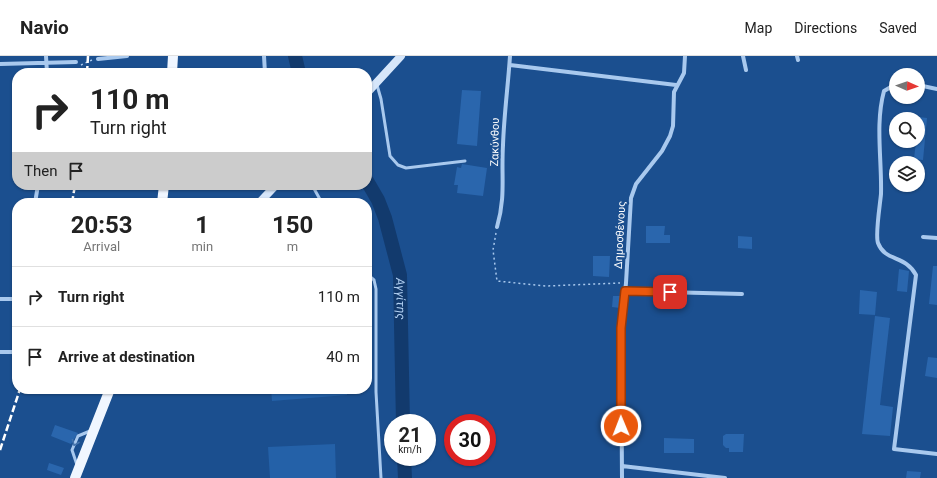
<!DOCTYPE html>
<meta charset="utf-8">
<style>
body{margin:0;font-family:Roboto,sans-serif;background:#f6f6f6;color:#222;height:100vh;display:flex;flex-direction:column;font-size:15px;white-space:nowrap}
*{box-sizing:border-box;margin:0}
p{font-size:13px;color:#767676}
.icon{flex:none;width:22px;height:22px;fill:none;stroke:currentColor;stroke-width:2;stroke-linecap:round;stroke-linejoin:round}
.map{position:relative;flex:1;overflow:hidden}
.drawer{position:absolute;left:12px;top:142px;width:360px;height:196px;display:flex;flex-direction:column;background:#fff;border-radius:16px;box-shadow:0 1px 3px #0004}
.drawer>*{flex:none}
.hud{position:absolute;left:12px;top:12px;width:360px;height:122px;border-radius:16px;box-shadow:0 1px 3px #0004;background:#fff;color:#222;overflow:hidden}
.needle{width:26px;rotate:92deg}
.buttons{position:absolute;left:889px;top:12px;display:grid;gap:8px}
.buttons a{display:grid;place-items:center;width:36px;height:36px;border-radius:50%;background:#fff;box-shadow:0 1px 3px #0004;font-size:20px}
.speed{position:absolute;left:384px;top:358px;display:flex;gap:8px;font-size:20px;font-weight:700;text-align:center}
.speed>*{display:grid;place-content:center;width:52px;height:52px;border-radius:50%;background:#fff;box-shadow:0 1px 3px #0004;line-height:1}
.speed small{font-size:10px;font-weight:400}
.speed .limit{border:6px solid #d22;background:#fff;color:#111}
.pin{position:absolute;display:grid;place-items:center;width:34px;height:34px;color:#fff;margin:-17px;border-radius:8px;box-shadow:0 2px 6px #0006}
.me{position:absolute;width:44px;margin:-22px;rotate:359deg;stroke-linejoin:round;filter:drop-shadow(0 0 3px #0008)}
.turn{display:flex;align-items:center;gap:14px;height:84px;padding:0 12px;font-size:18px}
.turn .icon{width:52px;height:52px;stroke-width:2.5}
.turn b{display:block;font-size:28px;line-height:34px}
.then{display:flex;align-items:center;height:38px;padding:0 12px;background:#0003;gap:8px;font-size:15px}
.eta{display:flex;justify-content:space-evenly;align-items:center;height:68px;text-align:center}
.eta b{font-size:24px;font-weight:700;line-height:28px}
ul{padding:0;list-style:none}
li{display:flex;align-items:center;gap:12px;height:60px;padding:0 12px;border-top:1px solid #e0e0e0}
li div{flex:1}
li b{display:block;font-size:15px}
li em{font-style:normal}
header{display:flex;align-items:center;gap:24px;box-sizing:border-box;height:56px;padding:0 20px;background:#fff;border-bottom:1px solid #e0e0e0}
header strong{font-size:19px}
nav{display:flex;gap:22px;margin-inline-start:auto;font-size:14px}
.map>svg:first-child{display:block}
</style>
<header>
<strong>Navio</strong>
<nav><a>Map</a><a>Directions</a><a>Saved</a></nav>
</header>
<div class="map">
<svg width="937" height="422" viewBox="0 0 937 422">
<rect width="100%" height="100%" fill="#1b4f8f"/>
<path fill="#2461a8" d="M 271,333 L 347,333 L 347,339 L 272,345 Z
M 335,388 L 336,422 L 270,422 L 268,391 Z"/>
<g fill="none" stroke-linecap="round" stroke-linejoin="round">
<g stroke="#123a6d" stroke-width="14">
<path d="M 295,0 L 299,17"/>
<path id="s1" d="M 367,125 L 378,144 L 385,162 L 400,219 L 403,367"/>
<path d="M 404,401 L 405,422"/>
</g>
</g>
<path fill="#2a66ad" d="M 462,34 L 481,35 L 477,90 L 457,88 Z
M 918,61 L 927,62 L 923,104 L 914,103 L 916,85 L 918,85 Z
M 462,108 L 487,112 L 483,140 L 457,137 L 458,129 L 454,129 L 457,111 L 461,112 Z
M 646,170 L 665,170 L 664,179 L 670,179 L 670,187 L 646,187 Z
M 738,180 L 752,181 L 752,193 L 738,192 Z
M 593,200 L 610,200 L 609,221 L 593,220 Z
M 933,210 L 937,210 L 937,249 L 929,248 Z
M 899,213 L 909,215 L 907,236 L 897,235 Z
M 860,234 L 877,236 L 875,259 L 859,258 Z
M 613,240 L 620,240 L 620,252 L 612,251 Z
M 875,260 L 890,262 L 880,349 L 893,351 L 890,380 L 862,378 Z
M 928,301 L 937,302 L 937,322 L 925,320 Z
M 55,369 L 78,377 L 71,388 L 51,380 Z
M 726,378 L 744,378 L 743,396 L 729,396 L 729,392 L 726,392 L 723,389 L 723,380 Z
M 664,382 L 694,383 L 694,397 L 664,397 Z
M 49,407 L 64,412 L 61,419 L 47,414 Z
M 907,415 L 921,416 L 920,422 L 906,422 Z"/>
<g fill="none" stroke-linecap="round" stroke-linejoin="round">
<path stroke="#a9c9ee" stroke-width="1.5" stroke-dasharray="2 3" stroke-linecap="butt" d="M 81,9 L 92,4
M 496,177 L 493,194 L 497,225 L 546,230 L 620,227"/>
<path stroke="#a9c9ee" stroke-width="3" d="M 377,29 L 381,43 L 390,100 L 398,109 L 406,112 L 465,105
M 312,129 L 322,147
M 367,218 L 374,224 L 376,233 L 376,336 L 381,422
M 77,409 L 72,394 L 78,380 L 90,375"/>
<path stroke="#a9c9ee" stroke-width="4" d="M 46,0 L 47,17
M 264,0 L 265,17
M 743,0 L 746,14
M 797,0 L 798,4
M 98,3 L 127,0
M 0,8 L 76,6
M 510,9 L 676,29
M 896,28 L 884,35 C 875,68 882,104 881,138 C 880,149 875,179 878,187 C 885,206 906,199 916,219 L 894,393 L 937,398
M 918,29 L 937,33
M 35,147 L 38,129
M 497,171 C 506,140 501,120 503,89 C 504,59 508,30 510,0
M 923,181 L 937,182
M 625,235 L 742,238
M 0,243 L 17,243
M 0,296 L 17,296
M 622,410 L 725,422
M 622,422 L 621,272 L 626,227 L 631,142 L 636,128 L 662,95 L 670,80 L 673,70 L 674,36 L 684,17 L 685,0"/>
<path stroke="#d6e6fa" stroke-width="8" d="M 367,37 L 401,0
M 259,147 L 276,129"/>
<path stroke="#f0f6ff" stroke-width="10" d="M 172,17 L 173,0
M 162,147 L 164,129
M 75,422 L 110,333"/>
<path stroke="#fff" stroke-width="2.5" stroke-dasharray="7 3" stroke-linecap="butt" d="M 87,17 L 88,0
M 72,147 L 75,129
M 0,394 L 20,333"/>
</g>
<defs><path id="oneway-chevron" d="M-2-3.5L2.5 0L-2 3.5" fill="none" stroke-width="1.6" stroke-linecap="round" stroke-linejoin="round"/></defs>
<use stroke="#4674ac" href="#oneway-chevron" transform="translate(75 387) rotate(112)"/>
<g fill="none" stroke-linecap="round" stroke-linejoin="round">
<g stroke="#983908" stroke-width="10">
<path id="route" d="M 621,370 L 621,272 L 625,235 L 670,236"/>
</g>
<use href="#route" stroke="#ea580c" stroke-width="7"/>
</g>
<g text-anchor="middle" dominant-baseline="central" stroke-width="4" stroke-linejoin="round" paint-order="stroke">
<g font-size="11" fill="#fff" stroke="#1b4f8f">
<text transform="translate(495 86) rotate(-89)">Ζακύνθου</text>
<text transform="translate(620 179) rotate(-87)">Δημοσθένους</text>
</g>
<g font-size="12" font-style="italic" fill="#b5d3f5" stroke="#1b4f8f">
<text stroke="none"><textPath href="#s1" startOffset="124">Αγγίτης</textPath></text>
</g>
</g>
</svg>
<div class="buttons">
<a><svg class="needle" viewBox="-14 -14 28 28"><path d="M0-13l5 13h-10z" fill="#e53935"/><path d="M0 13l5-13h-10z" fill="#767676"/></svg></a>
<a><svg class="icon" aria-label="search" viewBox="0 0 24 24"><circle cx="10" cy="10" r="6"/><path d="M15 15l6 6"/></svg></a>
<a><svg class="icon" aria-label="layers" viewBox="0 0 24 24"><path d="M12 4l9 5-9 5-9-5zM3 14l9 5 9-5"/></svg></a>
</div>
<div class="speed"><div>21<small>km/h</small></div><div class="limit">30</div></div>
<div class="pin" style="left:670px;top:236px;background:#d93025"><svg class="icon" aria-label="arrive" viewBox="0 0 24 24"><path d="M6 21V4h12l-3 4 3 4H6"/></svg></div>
<svg class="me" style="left:621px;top:370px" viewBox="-20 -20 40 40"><circle r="17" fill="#ea580c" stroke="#fff" stroke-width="3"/><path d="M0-11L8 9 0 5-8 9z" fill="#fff"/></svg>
<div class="hud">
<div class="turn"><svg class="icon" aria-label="right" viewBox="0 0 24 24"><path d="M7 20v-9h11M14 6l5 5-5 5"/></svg><div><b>110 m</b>Turn right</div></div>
<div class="then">Then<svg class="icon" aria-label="arrive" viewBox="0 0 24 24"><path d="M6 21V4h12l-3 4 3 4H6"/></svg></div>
</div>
<section class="drawer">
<div class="eta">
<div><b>20:53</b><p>Arrival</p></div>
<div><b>1</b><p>min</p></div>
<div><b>150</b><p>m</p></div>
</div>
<ul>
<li><svg class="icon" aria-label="right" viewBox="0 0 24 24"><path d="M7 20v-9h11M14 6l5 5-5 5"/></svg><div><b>Turn right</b></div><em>110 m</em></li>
<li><svg class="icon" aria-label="arrive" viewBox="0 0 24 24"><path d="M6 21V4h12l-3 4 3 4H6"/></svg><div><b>Arrive at destination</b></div><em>40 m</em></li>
</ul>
</section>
</div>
